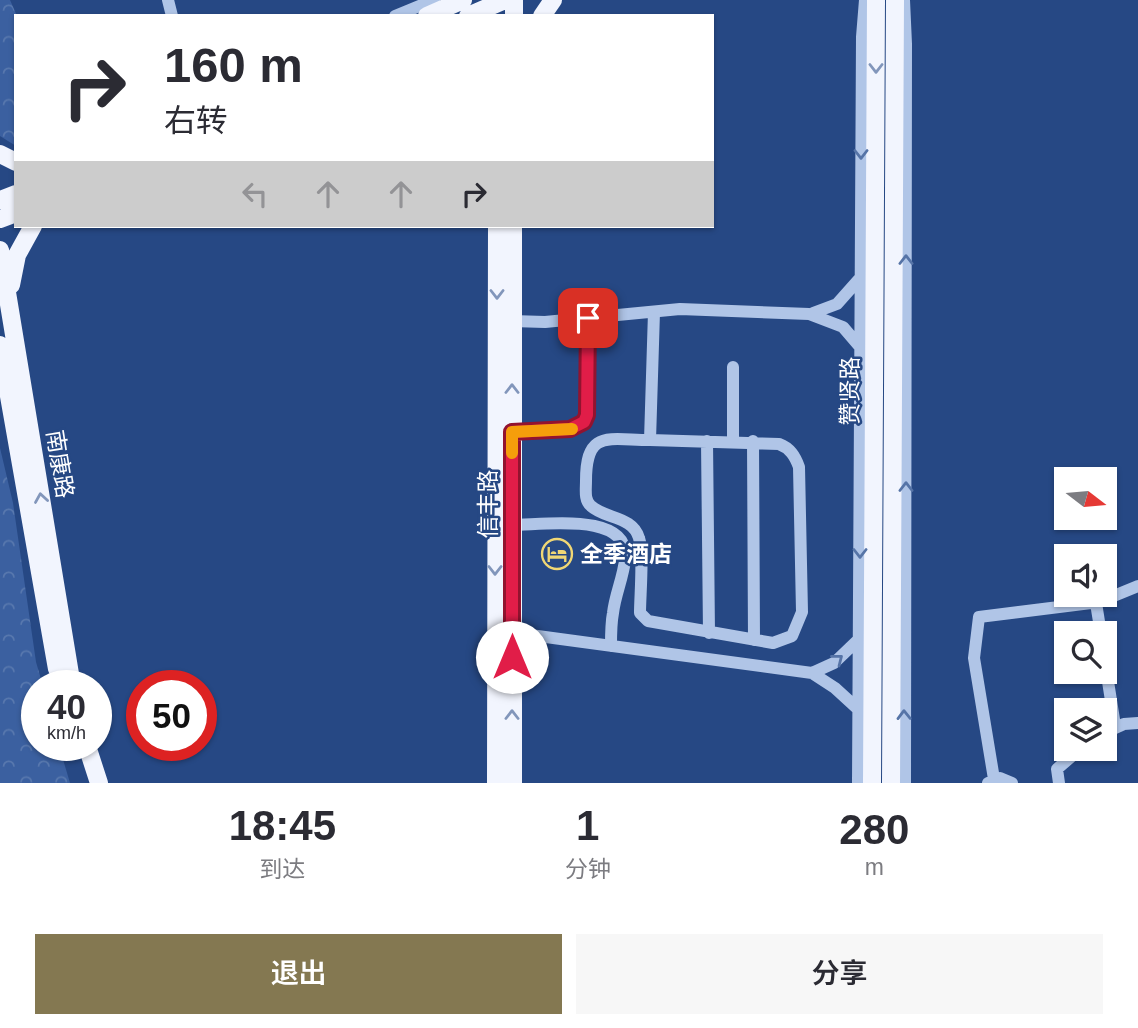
<!DOCTYPE html>
<html lang="zh">
<meta charset="utf-8">
<style>
body{margin:0;font-family:Arial,"Noto Sans SC",sans-serif;background:#f7f7f7;color:#2b2b33;height:100vh;display:flex;flex-direction:column;font-size:26px;white-space:nowrap}
*{box-sizing:border-box;margin:0}
p{font-size:23px;color:#7c7c81}
.icon{flex:none;width:38px;height:38px;fill:none;stroke:currentColor;stroke-width:2;stroke-linecap:round;stroke-linejoin:round}
.map{position:relative;height:783px;overflow:hidden}
.sheet{display:flex;flex-direction:column;background:#fff;flex:1}
.sheet>*{flex:none}
.guide{position:absolute;left:14px;top:14px;width:700px;height:214px;border-radius:0px;box-shadow:0 2px 5px #0004;background:#fff;color:#2b2b33;overflow:hidden}
.needle{width:46px;rotate:106deg}
.controls{position:absolute;left:1054px;top:467px;display:grid;gap:14px}
.controls a{display:grid;place-items:center;width:63px;height:63px;border-radius:0px;background:#fff;box-shadow:0 2px 5px #0004;font-size:35px}
.speed{position:absolute;left:21px;top:670px;display:flex;gap:14px;font-size:35px;font-weight:700;text-align:center}
.speed>*{display:grid;place-content:center;width:91px;height:91px;border-radius:50%;background:#fff;box-shadow:0 2px 5px #0004;line-height:1}
.speed small{font-size:18px;font-weight:400}
.speed .limit{border:10px solid #d22;background:#fff;color:#111}
.pin{position:absolute;display:grid;place-items:center;width:60px;height:60px;color:#fff;margin:-30px;border-radius:14px;box-shadow:0 4px 10px #0006}
.me{position:absolute;width:77px;margin:-38px;rotate:0deg;stroke-linejoin:round;filter:drop-shadow(0 0 5px #0008)}
.turn{display:flex;align-items:center;gap:24px;height:147px;padding:0 35px;font-size:32px}
.turn .icon{width:91px;height:91px;stroke-width:2.5}
.turn b{display:block;font-size:49px;line-height:60px}
.lanes{display:flex;align-items:center;height:66px;padding:0 35px;background:#0003;justify-content:center;gap:35px;direction:ltr}
.lanes .off{opacity:.35}
.eta{display:flex;justify-content:space-evenly;align-items:center;height:119px;text-align:center}
.eta b{font-size:42px;font-weight:600;line-height:49px}
.button{display:flex;gap:14px;margin-top:auto;padding:14px 35px}
.button a{flex:1;height:80px;border-radius:0px;background:#847851;color:#fff;font-size:28px;font-weight:600;line-height:80px;text-align:center}
.button a+a{background:#f7f7f7;color:#2b2b33}
.map>svg:first-child{display:block}
</style>
<div class="map">
<svg width="1138" height="783" viewBox="0 0 1138 783">
<defs>
<pattern id="park-crowns" width="20" height="18" patternUnits="userSpaceOnUse" patternTransform="scale(1.75)"><rect width="20" height="18" fill="#3b60a0"/><path d="M2 6a3 3 0 1 1 6 0M12 15a3 3 0 1 1 6 0" fill="none" stroke="#5878ae"/></pattern>
</defs>
<rect width="100%" height="100%" fill="#264884"/>
<path fill="url(#park-crowns)" d="M 0,0 L 10,0 L 17,16 L 16,146 L 0,136 Z
M 0,448 L 13,503 L 36,662 L 43,686 L 37,686 L 37,746 L 59,746 L 70,783 L 0,783 Z"/>
<g fill="none" stroke-linecap="round" stroke-linejoin="round">
<path stroke="#b0c5e7" stroke-width="12" d="M 168,0 L 172,16
M 904,0 L 906,44 L 905,783
M 395,16 L 434,0
M 813,313 L 837,304 L 861,277
M 512,321 L 545,322 L 680,309 L 809,314 L 843,327 L 861,348
M 733,367 L 733,441
M 512,432 L 570,429 L 584,423 L 587,415 L 588,318
M 650,440 L 779,444 C 790,448 795,456 799,467 L 802,612 L 792,636 L 773,643 L 648,621 L 640,613 C 640,595 644,553 639,538 C 633,516 605,519 591,506 C 584,500 586,490 586,481 C 586,429 608,440 650,440 L 654,312
M 707,441 L 709,633
M 753,441 L 754,640
M 512,525 C 544,525 631,511 625,560 C 623,578 615,595 613,613 C 611,623 611,635 611,646
M 1096,603 L 1101,634
M 508,632 L 812,673 L 835,688 L 859,710
M 1104,656 L 1115,726
M 812,673 L 834,663 L 859,639
M 1104,733 L 1124,724 L 1138,723
M 994,779 L 974,658 L 979,617 L 1099,602 L 1138,586
M 858,783 L 862,37 L 865,0
M 988,783 L 1000,778 L 1012,783
M 1059,783 L 1057,769 L 1080,749"/>
<path stroke="#f2f5fe" stroke-width="18" d="M 514,0 L 514,16
M 427,16 L 463,0
M 468,16 L 505,0
M 542,16 L 553,0
M 0,154 L 16,162
M 0,200 L 16,194
M 0,219 L 16,213
M 0,250 L 72,686
M 11,285 L 17,255 L 33,226
M 0,345 L 57,669
M 87,746 L 99,783
M 496,783 L 497,226
M 513,783 L 513,226
M 872,783 L 876,0
M 891,783 L 895,0"/>
</g>
<defs><path id="oneway-chevron" d="M-2-3.5L2.5 0L-2 3.5" fill="none" stroke-width="1.6" stroke-linecap="round" stroke-linejoin="round" transform="scale(1.75)"/></defs>
<g stroke="#8296bb">
<use href="#oneway-chevron" transform="translate(876 68) rotate(90)"/>
<use href="#oneway-chevron" transform="translate(497 294) rotate(90)"/>
<use href="#oneway-chevron" transform="translate(512 389) rotate(-90)"/>
<use href="#oneway-chevron" transform="translate(41 498) rotate(-99)"/>
<use href="#oneway-chevron" transform="translate(495 570) rotate(90)"/>
<use href="#oneway-chevron" transform="translate(512 715) rotate(-90)"/>
</g>
<g stroke="#5674a7">
<use href="#oneway-chevron" transform="translate(861 154) rotate(90)"/>
<use href="#oneway-chevron" transform="translate(906 260) rotate(-90)"/>
<use href="#oneway-chevron" transform="translate(906 487) rotate(-90)"/>
<use href="#oneway-chevron" transform="translate(860 553) rotate(90)"/>
<use href="#oneway-chevron" transform="translate(838 659) rotate(-38)"/>
<use href="#oneway-chevron" transform="translate(904 715) rotate(-91)"/>
</g>
<g fill="none" stroke-linecap="round" stroke-linejoin="round">
<g stroke="#92132f" stroke-width="18">
<path id="route" d="M 512,657 L 512,432 L 570,429 L 584,422 L 587,415 L 588,318"/>
</g>
<use href="#route" stroke="#e11d48" stroke-width="12"/>
<path stroke="#f59e0b" stroke-width="12" d="M 512,453 L 512,432 L 572,429"/>
</g>
<defs>
<g id="hotel-ring" transform="scale(1.575)"><circle r="9.5" fill="#264884" stroke="#f0d775" stroke-width="1.5"/><path d="M-6-4.5h1.5V1H6V5H4.5V3h-9V5H-6ZM-4 0a1.8 1.8 0 1 1 3.6 0ZM.5 0V-2.5h3Q6-2.5 6 0Z" fill="#f0d775"/></g>
</defs>
<g fill-rule="evenodd">
<use href="#hotel-ring" x="557" y="554"/>
</g>
<g text-anchor="middle" dominant-baseline="central" stroke-width="5" stroke-linejoin="round" paint-order="stroke">
<g font-size="23" fill="#fff" stroke="#264884">
<text transform="translate(850 391) rotate(-90)">赞贤路</text>
<text transform="translate(60 464) rotate(81)">南康路</text>
<text transform="translate(488 504) rotate(-90)">信丰路</text>
</g>
<g font-size="23" font-weight="bold" fill="#fff" stroke="#264884" text-anchor="start">
<text x="580" y="554">全季酒店</text>
</g>
</g>
</svg>
<div class="controls">
<a><svg class="needle" viewBox="-14 -14 28 28"><path d="M0-13l5 13h-10z" fill="#e53935"/><path d="M0 13l5-13h-10z" fill="#7c7c81"/></svg></a>
<a><svg class="icon" aria-label="sound" viewBox="0 0 24 24"><path d="M4 9h4l5-4v14l-5-4H4zM17 9q2 3 0 6"/></svg></a>
<a><svg class="icon" aria-label="search" viewBox="0 0 24 24"><circle cx="10" cy="10" r="6"/><path d="M15 15l6 6"/></svg></a>
<a><svg class="icon" aria-label="layers" viewBox="0 0 24 24"><path d="M12 4l9 5-9 5-9-5zM3 14l9 5 9-5"/></svg></a>
</div>
<div class="speed"><div>40<small>km/h</small></div><div class="limit">50</div></div>
<div class="pin" style="left:588px;top:318px;background:#d93025"><svg class="icon" aria-label="arrive" viewBox="0 0 24 24"><path d="M6 21V4h12l-3 4 3 4H6"/></svg></div>
<svg class="me" style="left:512px;top:657px" viewBox="-20 -20 40 40"><circle r="19" fill="#fff"/><path d="M0-13L10 11 0 6-10 11z" fill="#e11d48"/></svg>
<div class="guide">
<div class="turn"><svg class="icon" aria-label="right" viewBox="0 0 24 24"><path d="M7 20v-9h11M14 6l5 5-5 5"/></svg><div><b>160 m</b>右转</div></div>
<div class="lanes"><svg class="icon off" aria-label="left" viewBox="0 0 24 24"><path d="M17 20v-9H6M10 6l-5 5 5 5"/></svg><svg class="icon off" aria-label="ahead" viewBox="0 0 24 24"><path d="M12 20V5M6 11l6-6 6 6"/></svg><svg class="icon off" aria-label="ahead" viewBox="0 0 24 24"><path d="M12 20V5M6 11l6-6 6 6"/></svg><svg class="icon" aria-label="right" viewBox="0 0 24 24"><path d="M7 20v-9h11M14 6l5 5-5 5"/></svg></div>
</div>
</div>
<section class="sheet">
<div class="eta">
<div><b>18:45</b><p>到达</p></div>
<div><b>1</b><p>分钟</p></div>
<div><b>280</b><p>m</p></div>
</div>
<div class="button"><a>退出</a><a>分享</a></div>
</section>
